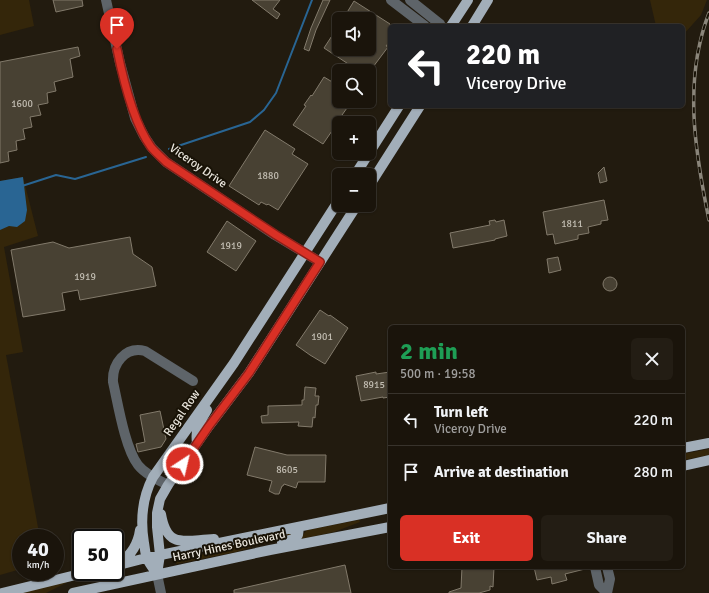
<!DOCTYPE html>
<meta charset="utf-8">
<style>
body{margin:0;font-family:Signika,sans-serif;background:#231d14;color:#f1f3f6;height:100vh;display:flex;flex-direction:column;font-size:15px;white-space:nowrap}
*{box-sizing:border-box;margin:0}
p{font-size:13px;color:#9f9e9d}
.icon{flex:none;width:22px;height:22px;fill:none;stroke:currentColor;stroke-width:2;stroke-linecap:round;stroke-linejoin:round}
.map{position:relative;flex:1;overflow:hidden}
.drawer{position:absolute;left:388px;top:325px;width:297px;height:244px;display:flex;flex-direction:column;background:#1a140b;border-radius:6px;box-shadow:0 1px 3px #0004,0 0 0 1px #38332c}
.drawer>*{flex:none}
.banner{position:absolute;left:388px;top:24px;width:297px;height:84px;border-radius:6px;box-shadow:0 1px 3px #0004,0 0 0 1px #38332c;background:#202124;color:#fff;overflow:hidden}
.controls{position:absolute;left:332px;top:12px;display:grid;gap:8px}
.controls a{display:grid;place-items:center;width:44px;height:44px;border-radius:6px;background:#1a140b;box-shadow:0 1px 3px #0004,0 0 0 1px #38332c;font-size:20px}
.speed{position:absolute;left:12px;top:529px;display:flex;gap:8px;font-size:20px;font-weight:700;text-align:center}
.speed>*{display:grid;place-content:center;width:52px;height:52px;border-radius:50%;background:#1a140b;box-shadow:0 1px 3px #0004,0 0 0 1px #38332c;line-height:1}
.speed small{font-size:10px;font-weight:400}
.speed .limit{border:2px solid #111;border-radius:6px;background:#fff;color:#111}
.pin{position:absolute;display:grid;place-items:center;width:34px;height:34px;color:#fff;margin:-41px -17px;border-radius:50% 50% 50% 0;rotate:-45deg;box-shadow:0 0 4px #0007}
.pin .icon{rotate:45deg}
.me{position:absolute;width:44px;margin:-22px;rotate:35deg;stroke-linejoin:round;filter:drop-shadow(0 0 3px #0008)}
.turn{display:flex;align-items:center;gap:14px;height:84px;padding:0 12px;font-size:18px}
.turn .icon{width:52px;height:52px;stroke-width:2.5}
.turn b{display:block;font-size:28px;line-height:34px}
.round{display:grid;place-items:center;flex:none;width:42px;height:42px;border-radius:6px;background:#231d14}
.overview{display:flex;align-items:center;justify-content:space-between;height:68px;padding:0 12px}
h1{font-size:24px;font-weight:700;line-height:30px;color:#1e9e55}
.cta{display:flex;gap:8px;margin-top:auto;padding:8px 12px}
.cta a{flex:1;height:46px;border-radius:6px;background:#d93025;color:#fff;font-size:16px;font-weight:700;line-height:46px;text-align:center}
.cta a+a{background:#231d14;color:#f1f3f6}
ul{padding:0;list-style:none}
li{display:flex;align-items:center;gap:12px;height:52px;padding:0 12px;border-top:1px solid #38332c}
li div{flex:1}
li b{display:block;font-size:15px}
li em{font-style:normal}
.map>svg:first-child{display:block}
</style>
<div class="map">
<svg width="709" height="593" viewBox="0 0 709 593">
<rect width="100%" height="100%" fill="#221b0f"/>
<path fill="#34260a" d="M 0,0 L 29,0 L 34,26 L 0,35 Z
M 650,0 L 707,0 L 701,15 L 683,35 L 683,26 L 656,26 Z
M 23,177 L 38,236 L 4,247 L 23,352 L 6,355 L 40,538 L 21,538 L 21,569 L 0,575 L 0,181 Z
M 709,449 L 709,455 L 683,460 L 683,454 Z
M 359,520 L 360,522 L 334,532 L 301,539 L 301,537 L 307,530 Z
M 292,533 L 293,535 L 288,538 L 262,544 L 236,552 L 176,564 L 175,560 L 219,551 L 240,544 Z
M 66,581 L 66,583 L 46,593 L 17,593 Z"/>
<path fill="#296593" d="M 23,177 L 27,210 L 25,221 L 17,227 L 9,226 L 0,230 L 0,181 Z"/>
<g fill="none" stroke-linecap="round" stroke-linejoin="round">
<path stroke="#296593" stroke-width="2" d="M 169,149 L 250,122 L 264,110 L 276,93 L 312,0
M 22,186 L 56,175 L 75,179 L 146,157"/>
</g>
<path fill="#484133" stroke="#827a6b" d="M 53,0 L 82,0 L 83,6 L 56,12 Z
M 252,0 L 280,0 L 273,9 L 280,14 L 277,19 Z
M 323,0 L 330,0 L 316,30 L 309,51 L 304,49 L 311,28 Z
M 354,1 L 390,24 L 390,41 L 386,46 L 388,47 L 370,71 L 359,71 L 324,48 L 339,25 L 339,49 L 363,49 L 369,52 L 376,41 L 369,36 L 369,19 L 343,19 Z
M 78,47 L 80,56 L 70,59 L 73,77 L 54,82 L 56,91 L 47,93 L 48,103 L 38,105 L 41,115 L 30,117 L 32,127 L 23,129 L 25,139 L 16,141 L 17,150 L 8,152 L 9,161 L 0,163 L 0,62 Z
M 324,77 L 339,86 L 339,101 L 352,101 L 342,115 L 344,116 L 337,126 L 336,125 L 323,144 L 293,125 L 306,106 L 304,105 L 311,95 L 312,96 Z
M 265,130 L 295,149 L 292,154 L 308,164 L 278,210 L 268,204 L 267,205 L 261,202 L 259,205 L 229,186 Z
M 604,167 L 607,181 L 600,183 L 598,173 Z
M 604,200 L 608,220 L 601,221 L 601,224 L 588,227 L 589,233 L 578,235 L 578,239 L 555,244 L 553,234 L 547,235 L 543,212 Z
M 495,220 L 496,222 L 504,220 L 507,236 L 495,239 L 495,240 L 453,248 L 450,233 L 490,225 L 489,221 Z
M 227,221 L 256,241 L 236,271 L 207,252 Z
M 130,237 L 133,254 L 152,267 L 156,286 L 80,300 L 78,290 L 62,293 L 65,310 L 23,317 L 11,250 L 53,242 L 69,248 Z
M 558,257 L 561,270 L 549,273 L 547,259 Z
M603 284a7 7 0 1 1 14 0a7 7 0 1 1-14 0Z
M 320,310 L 329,316 L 330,315 L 348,328 L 325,364 L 310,355 L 296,345 Z
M 376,372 L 376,374 L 390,372 L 390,397 L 383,398 L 383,397 L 361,401 L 356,376 Z
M 305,387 L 316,388 L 315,396 L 319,396 L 318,405 L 316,405 L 315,418 L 313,417 L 312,427 L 298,426 L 299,422 L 262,423 L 261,416 L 268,415 L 268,406 L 302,405 L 302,400 L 304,400 Z
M 160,411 L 166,439 L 161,447 L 138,452 L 136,444 L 145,442 L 140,415 Z
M 255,447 L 287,455 L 326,455 L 325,482 L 298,482 L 296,488 L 284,484 L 283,486 L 282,486 L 279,494 L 275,494 L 269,491 L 272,481 L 247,475 Z
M 345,565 L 351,593 L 234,593 L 234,590 Z
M 462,567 L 494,567 L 493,587 L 490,586 L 490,590 L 479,593 L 449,593 L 449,592 L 461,588 Z
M 534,567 L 585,567 L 585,569 L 565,574 L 567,580 L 552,584 L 551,577 L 537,580 Z"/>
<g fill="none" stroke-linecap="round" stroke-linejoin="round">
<path stroke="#5e6469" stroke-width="10" d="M 106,0 L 120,63 L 135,118 L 144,136 L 152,148 L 166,162 L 275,235 L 320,262
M 391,0 L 425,26
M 410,0 L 440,24 L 441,26
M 168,485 C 158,480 145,474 138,465 C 125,448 118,404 113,382 C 112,364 125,346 145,351 L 193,381
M 595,567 L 599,585 L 607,593
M 607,567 L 610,579 L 607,593
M 157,574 L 161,593"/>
<path stroke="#a2aeb9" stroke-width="10" d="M 451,26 L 468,0
M 472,26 L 488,0
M 355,175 L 399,106
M 369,186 L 420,106
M 197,443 C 195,428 199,424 207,410
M 683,448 L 709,443
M 683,466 L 709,460
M 161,514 C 167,550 185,540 214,539
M 282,542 L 293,539 L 298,535 L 299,527
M 120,563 C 131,555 138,545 140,530
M 115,566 L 146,558 L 390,508
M 157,574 C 154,569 149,564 147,558 C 145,554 145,548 144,543 C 140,519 142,498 153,477 L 234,363 L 339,200
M 157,574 L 160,555 L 157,527 L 157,513 L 160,499 L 168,485 L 209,426 L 249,373 L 357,205
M 2,593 L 88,572
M 73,593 L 270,550 L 390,527"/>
<g stroke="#8a857a" stroke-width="3.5">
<path id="rail" d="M 709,13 C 683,80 695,152 709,220"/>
</g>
<use href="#rail" stroke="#181206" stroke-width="2" stroke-dasharray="6" stroke-linecap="butt"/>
</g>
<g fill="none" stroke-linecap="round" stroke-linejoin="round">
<g stroke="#8d1f18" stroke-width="10">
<path id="route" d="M 117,49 C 123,79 133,122 151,147 C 155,152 161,157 166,162 L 276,235 L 320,262 L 249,373 L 209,426 L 183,464"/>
</g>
<use href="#route" stroke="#d93025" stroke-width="7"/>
</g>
<g text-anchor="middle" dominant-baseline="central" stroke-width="4" stroke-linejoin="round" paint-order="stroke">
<g font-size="10" fill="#c2bdb2">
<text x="22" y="104">1600</text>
<text x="268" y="176">1880</text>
<text x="572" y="224">1811</text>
<text x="231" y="246">1919</text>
<text x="85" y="277">1919</text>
<text x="322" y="337">1901</text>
<text x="374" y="385">8915</text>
<text x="287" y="470">8605</text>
</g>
<g font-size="12" fill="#eae6dd" stroke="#181206">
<text transform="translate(198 166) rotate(35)">Viceroy Drive</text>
<text transform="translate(182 413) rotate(-55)">Regal Row</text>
<text transform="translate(229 546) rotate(-12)">Harry Hines Boulevard</text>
</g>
</g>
</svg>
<div class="controls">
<a><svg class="icon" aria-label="sound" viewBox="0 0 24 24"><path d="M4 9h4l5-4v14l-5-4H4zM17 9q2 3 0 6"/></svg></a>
<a><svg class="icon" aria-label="search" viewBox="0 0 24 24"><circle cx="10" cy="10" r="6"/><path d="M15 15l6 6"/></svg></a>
<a>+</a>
<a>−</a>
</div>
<div class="speed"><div>40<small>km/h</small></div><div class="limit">50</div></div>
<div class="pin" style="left:117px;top:49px;background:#d93025"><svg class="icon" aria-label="arrive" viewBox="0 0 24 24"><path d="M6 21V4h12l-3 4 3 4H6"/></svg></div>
<svg class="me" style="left:183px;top:464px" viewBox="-20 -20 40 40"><circle r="17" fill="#d93025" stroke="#fff" stroke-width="3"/><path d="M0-11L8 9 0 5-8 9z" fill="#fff"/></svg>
<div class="banner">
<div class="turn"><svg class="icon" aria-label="left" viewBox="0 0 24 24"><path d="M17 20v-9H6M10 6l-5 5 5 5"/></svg><div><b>220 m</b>Viceroy Drive</div></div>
</div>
<section class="drawer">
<div class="overview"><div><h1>2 min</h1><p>500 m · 19:58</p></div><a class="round"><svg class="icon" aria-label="close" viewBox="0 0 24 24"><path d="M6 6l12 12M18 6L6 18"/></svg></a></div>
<ul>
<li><svg class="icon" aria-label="left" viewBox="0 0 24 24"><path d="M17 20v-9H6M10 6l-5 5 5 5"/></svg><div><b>Turn left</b><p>Viceroy Drive</p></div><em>220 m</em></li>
<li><svg class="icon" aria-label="arrive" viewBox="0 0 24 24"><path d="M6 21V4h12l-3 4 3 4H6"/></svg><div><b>Arrive at destination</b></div><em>280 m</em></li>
</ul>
<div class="cta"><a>Exit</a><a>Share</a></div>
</section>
</div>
